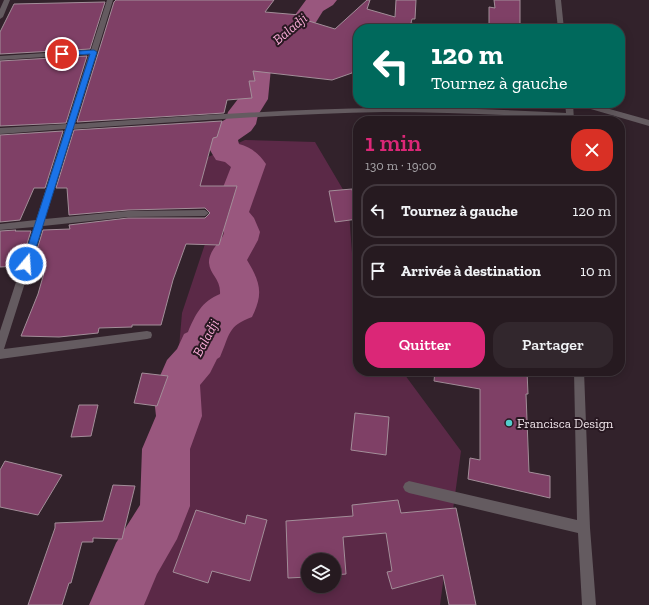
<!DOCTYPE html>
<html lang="fr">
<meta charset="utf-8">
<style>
body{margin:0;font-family:"Zilla Slab",serif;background:#32272d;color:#f1f3f6;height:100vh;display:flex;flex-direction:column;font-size:15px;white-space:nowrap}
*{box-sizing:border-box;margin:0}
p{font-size:13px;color:#a4a1a5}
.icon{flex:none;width:22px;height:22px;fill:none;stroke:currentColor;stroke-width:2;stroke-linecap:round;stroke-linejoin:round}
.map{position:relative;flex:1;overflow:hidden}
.details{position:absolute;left:353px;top:116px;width:272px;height:260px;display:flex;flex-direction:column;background:#261a20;border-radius:16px;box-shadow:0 2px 10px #0003,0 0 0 1px #42383e}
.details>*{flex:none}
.hud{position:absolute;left:353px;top:24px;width:272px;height:84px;border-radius:16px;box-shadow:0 2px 10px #0003,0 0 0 1px #42383e;background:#00695c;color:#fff;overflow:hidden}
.controls{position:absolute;left:301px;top:553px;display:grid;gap:8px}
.controls a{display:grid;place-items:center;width:40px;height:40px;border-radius:50%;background:#261a20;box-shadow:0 2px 10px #0003,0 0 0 1px #42383e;font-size:20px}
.pin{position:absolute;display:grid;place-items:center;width:34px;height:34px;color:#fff;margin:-17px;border:2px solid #fff;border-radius:50%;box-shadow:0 1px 4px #0007}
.me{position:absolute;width:44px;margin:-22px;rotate:18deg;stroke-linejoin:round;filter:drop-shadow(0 0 3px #0008)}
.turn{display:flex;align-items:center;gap:14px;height:84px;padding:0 12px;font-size:18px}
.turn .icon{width:52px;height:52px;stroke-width:2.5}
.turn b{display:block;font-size:28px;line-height:34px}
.round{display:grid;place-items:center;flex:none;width:42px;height:42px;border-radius:16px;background:#32272d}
.overview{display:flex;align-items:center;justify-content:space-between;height:68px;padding:0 12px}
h1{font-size:24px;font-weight:600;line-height:30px;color:#db2777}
.cta{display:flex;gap:8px;margin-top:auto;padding:8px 12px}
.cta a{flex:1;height:46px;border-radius:16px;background:#db2777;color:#fff;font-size:16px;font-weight:600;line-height:46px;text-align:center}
.cta a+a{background:#32272d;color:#f1f3f6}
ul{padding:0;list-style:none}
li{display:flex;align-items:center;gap:12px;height:54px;margin:0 8px 6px;padding:0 4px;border:2px solid #42383e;border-radius:16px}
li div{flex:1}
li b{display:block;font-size:15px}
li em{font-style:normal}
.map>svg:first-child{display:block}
</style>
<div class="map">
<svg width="649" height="605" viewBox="0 0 649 605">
<rect width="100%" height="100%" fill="#32222b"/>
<path fill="#5b2947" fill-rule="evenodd" d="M 245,140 L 315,142 L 348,198 L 356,308 L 358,311 L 358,371 L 402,371 L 461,451 L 440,605 L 107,605 L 172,427 L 182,313 L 213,220 L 191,165 ZM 308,560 L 334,560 L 334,586 L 308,586 Z"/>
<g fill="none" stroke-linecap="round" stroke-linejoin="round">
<path fill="#99577e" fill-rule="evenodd" d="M 306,0 L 337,0 L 333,5 L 323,11 L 313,27 L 297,37 L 272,58 L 268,99 L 258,115 L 256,124 L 251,131 L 238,140 L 239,144 C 251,147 259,154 266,164 L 249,212 L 254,218 L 260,232 L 258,240 L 247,260 C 260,282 264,293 252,317 C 227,326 230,335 220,357 L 217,359 L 210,373 L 200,385 L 202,416 L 190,449 L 190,506 L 177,539 L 157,574 L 144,605 L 89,605 L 116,543 L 140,505 L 142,449 L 156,416 L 154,398 L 156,393 L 156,385 L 167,360 L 177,349 L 184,334 L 188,332 C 195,315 202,301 220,294 C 221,279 210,275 209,263 C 208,250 225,238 224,232 C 223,228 215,218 213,213 L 231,167 L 225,162 L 216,160 C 201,136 202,134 226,119 L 228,112 L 238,99 L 245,55 L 249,49 L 279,25 L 295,15 Z"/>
</g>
<path fill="#7f4066" stroke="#a38e99" d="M 116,0 L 274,0 L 265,12 L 300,15 L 299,18 L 335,29 L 367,0 L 370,0 L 367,9 L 395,17 L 396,0 L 416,0 L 415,19 L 412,19 L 411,23 L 419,25 L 418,29 L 358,29 L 358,48 L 352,73 L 332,80 L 253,71 L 255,81 L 249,81 L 252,98 L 227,100 L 224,113 L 77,122 L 114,2 Z
M 494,0 L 520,0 L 520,29 L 489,29 L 489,7 L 495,8 Z
M 105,2 L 90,49 L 0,54 L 0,32 L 14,4 Z
M 87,56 L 66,123 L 0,126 L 0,61 Z
M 222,121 L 217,137 L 213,138 L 200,186 L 237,186 L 219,245 L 186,244 L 173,280 L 161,325 L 132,325 L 132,327 L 99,328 L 98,333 L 59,337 L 21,336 L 38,294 L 46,266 L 32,266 L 43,230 L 70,229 L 69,225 L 128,218 L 205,218 L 210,213 L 205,208 L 128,210 L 69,215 L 67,188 L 56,188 L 74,130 Z
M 63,131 L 45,188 L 34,188 L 20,220 L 0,222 L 0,135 Z
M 352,189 L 358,219 L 335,222 L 329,191 Z
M 16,230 L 15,231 L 31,231 L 20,266 L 0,267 L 0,231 Z
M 435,371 L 527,371 L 528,394 L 526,394 L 529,472 L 550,476 L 550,498 L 468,479 L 470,458 L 480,460 L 480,389 L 434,381 Z
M 142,373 L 168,376 L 157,406 L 134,403 Z
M 79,405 L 98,405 L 91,436 L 71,437 Z
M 355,413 L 389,417 L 386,455 L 351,450 Z
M 5,461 L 62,475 L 38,515 L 0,507 L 0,470 Z
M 113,485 L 135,486 L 122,539 L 93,538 L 93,542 L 82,542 L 71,583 L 69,583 L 62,605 L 28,605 L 55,528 L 55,523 L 103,521 Z
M 398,500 L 401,513 L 456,508 L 476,605 L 449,605 L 443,575 L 392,589 L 387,572 L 392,571 L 386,533 L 343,537 L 346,574 L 334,575 L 334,560 L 308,560 L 308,577 L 288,578 L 286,521 L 353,516 L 352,505 Z
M 196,510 L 245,524 L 247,515 L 267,520 L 250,581 L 212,571 L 208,583 L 173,572 Z"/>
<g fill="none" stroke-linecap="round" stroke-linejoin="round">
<path fill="#645b60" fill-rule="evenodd" d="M 4,0 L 10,0 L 3,17 L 0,19 L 0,9 Z
M 107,0 L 113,0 L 75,124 C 178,117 281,109 384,108 C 444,107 505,110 566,113 L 565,103 L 573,103 L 574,121 L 566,121 L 566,118 C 506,115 445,112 384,112 C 281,114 177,122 73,129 L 45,219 L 128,211 L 205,210 L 209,213 L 205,216 L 128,217 L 43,226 L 4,349 L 147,331 L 151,332 L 152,335 L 151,338 L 147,339 L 0,359 L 0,331 L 34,227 L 0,230 L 0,224 L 36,220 L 65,129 L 0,134 L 0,128 L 67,124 L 89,54 L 0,60 L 0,56 L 91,50 Z
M 555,0 L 561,0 L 564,29 L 558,29 Z
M 576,103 L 588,103 L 649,120 L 649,126 L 577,105 Z
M 574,371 L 584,371 L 590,528 L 596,605 L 582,605 L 578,533 L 409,493 L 405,491 L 403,487 L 405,483 L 409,481 L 577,520 Z"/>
</g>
<path fill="#1a73e8" stroke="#114b97" d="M 94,50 L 97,52 L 31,264 L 26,268 L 22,264 L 90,54 L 62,56 L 59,54 L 62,52 Z"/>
<circle fill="#52cdcd" stroke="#281821" stroke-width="1.5" cx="509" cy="423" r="4"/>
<g text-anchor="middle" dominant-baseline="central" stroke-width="4" stroke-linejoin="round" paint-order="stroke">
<g font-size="13" fill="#efe4ea" stroke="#281821" text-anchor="start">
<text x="517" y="423">Francisca Design</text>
</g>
<g font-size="14" font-style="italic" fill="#f9acd7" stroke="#281821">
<text transform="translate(290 29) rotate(-40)">Baladji</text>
<text transform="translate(206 338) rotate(-62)">Baladji</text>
</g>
</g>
</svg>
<div class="controls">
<a><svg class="icon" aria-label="layers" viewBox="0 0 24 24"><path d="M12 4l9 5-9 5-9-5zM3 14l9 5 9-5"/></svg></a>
</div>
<div class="pin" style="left:62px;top:54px;background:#d93025"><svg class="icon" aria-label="arrive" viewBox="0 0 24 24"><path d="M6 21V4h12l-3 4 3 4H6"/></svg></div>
<svg class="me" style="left:26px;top:264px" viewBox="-20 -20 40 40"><circle r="17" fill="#1a73e8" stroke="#fff" stroke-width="3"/><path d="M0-11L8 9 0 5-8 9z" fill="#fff"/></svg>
<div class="hud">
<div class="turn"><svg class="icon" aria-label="left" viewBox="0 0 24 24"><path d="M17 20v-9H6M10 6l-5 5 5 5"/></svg><div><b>120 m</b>Tournez à gauche</div></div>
</div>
<section class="details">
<div class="overview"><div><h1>1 min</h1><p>130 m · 19:00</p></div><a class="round" style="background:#d93025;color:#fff"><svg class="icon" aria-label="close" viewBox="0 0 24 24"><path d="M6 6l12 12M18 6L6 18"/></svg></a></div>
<ul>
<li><svg class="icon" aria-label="left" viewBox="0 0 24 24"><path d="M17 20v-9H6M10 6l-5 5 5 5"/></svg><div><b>Tournez à gauche</b></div><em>120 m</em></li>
<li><svg class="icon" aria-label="arrive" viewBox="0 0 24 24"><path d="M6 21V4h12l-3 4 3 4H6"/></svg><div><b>Arrivée à destination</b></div><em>10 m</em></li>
</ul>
<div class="cta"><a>Quitter</a><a>Partager</a></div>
</section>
</div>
